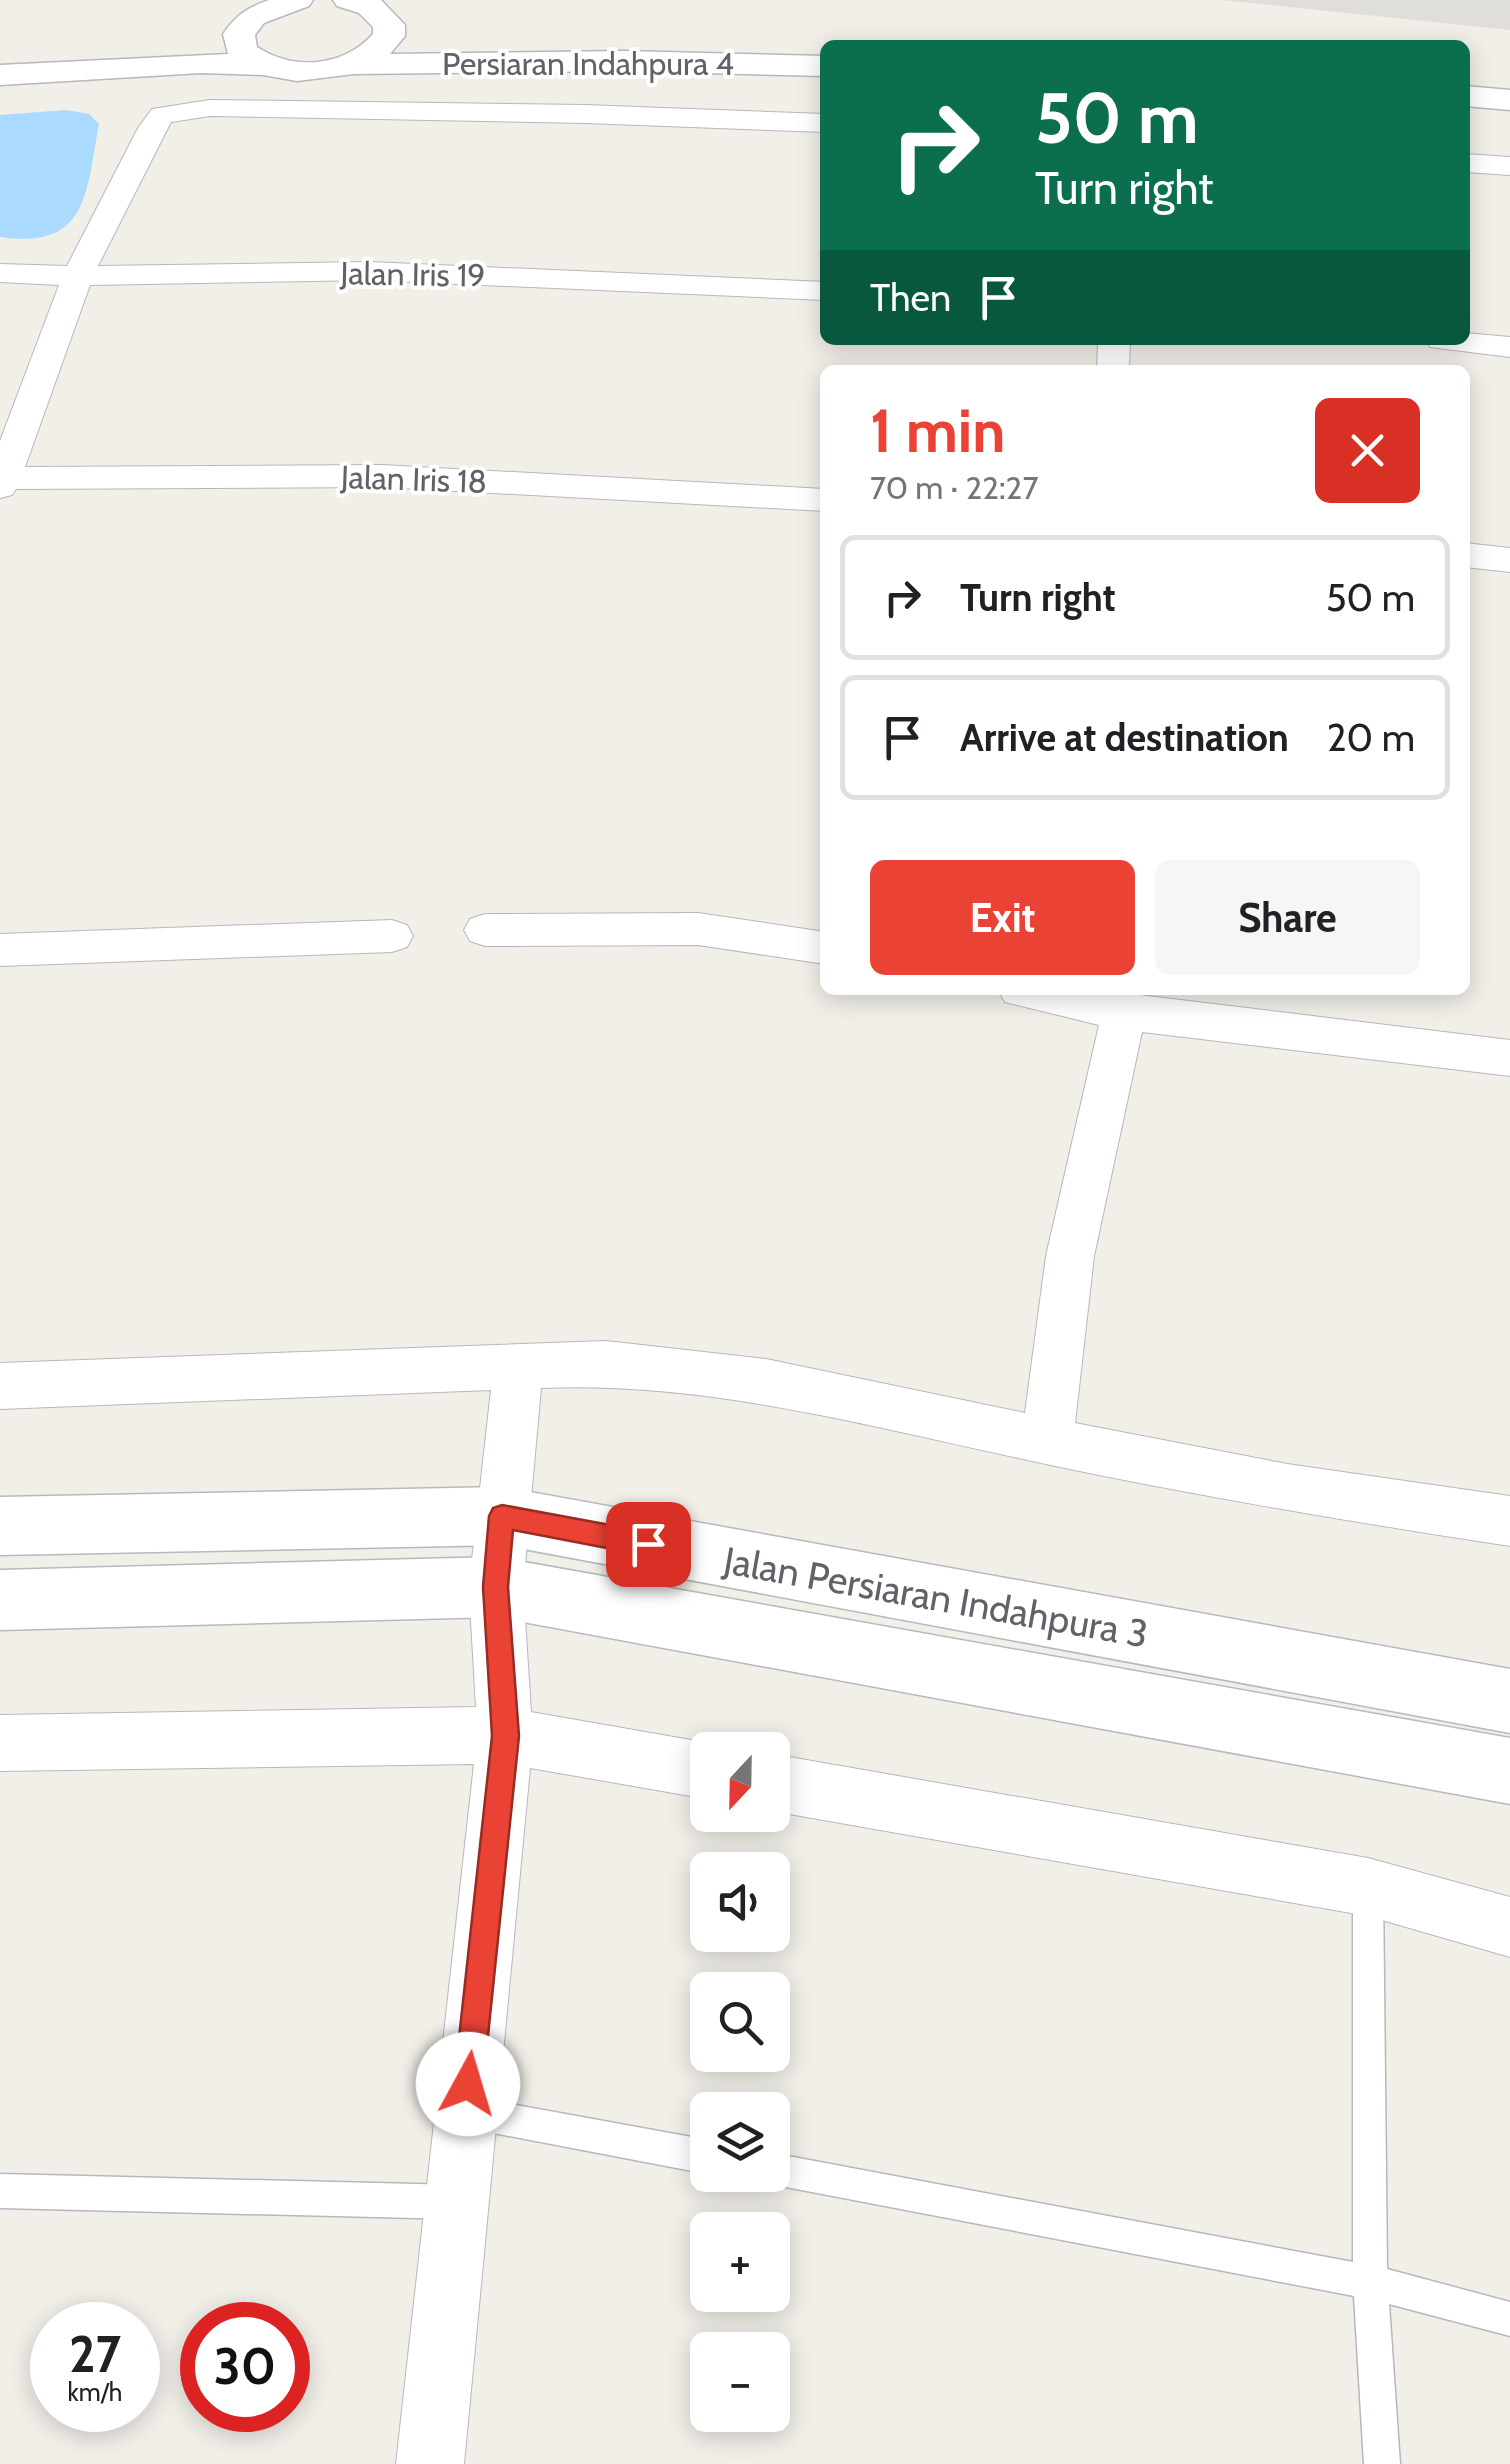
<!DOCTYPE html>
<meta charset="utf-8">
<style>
body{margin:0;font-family:Cabin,sans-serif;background:#f6f6f6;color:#202124;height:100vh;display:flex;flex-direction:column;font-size:38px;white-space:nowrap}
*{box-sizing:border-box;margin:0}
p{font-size:32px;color:#757577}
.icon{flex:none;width:55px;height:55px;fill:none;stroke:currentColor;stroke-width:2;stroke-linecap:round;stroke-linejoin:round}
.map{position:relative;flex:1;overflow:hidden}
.details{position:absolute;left:820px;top:365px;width:650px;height:630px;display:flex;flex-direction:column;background:#fff;border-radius:15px;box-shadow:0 5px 25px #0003}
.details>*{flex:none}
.hud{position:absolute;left:820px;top:40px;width:650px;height:305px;border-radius:15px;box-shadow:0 5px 25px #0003;background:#0b6e4f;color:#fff;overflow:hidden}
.needle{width:65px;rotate:202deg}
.tools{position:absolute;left:690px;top:1732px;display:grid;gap:20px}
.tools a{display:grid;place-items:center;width:100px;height:100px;border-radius:15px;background:#fff;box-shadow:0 5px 25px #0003;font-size:50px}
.speed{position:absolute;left:30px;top:2302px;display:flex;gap:20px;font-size:50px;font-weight:700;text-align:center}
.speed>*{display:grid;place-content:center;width:130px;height:130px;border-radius:50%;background:#fff;box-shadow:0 5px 25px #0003;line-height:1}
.speed small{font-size:25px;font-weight:400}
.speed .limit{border:15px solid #d22;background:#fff;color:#111}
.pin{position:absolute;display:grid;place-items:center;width:85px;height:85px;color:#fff;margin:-42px;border-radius:20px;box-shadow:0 5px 15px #0006}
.me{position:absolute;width:110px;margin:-55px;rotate:6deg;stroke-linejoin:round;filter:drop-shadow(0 0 8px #0008)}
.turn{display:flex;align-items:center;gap:35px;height:210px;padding:0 50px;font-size:45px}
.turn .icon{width:130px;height:130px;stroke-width:2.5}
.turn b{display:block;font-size:70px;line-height:85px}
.then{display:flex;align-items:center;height:95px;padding:0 50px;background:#0003;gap:20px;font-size:38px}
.round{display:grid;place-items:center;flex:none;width:105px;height:105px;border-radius:15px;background:#f6f6f6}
.overview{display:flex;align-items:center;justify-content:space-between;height:170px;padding:0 50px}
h1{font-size:60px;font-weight:800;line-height:75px;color:#ea4335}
.button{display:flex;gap:20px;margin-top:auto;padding:20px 50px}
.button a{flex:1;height:115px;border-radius:15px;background:#ea4335;color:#fff;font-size:40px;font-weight:800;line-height:115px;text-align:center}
.button a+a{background:#f6f6f6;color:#202124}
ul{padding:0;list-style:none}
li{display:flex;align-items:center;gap:30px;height:125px;margin:0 20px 15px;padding:0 30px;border:5px solid #e0e0e0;border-radius:15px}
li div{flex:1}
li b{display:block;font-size:38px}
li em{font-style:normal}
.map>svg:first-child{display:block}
</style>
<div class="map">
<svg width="1510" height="2464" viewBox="0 0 1510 2464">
<rect width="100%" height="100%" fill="#f1efe8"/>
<path fill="#e0deda" d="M 1222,0 L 1510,0 L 1510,30 Z"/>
<path fill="#aadaff" d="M 66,110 L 89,114 L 99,124 C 86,192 89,250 0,237 L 0,115 Z"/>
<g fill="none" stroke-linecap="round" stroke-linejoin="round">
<g stroke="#b5b8bc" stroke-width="3">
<path id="service" d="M 1368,1872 L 1379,1876 L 1383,1887 L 1387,2269 L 1510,2302 L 1510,2336 L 1389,2304 L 1400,2464 L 1364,2464 L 1354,2296 L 760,2182 L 757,2175 L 772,2175 L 772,2153 L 1353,2262 L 1353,1887 L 1357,1876 Z
M 467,2096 L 708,2140 L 708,2174 L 467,2128 L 455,2124 L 451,2112 L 455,2100 Z
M 0,2174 L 457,2185 L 469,2190 L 474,2202 L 469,2214 L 457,2219 L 0,2208 Z"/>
</g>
<g stroke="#b5b8bc" stroke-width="2">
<path id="minor" d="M 210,100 L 585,105 L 825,114 L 825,132 L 585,123 L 210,116 L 171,122 L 98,266 L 370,262 L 825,282 L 825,300 L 370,280 L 90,285 L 25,467 L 382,465 L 825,489 L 825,511 L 382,487 L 16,489 L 12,495 L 0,498 L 0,441 L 59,285 L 0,282 L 0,264 L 67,266 L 138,128 L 152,109 Z
M 1465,154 L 1510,157 L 1510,175 L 1465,172 Z
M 1465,333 L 1510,337 L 1510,357 L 1430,347 L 1425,340 L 1465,340 Z
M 1098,340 L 1130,340 L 1129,370 L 1097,370 Z
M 1465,543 L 1510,548 L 1510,572 L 1465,567 Z
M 698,913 L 825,932 L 825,964 L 698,945 L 485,946 L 470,941 L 464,930 L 470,919 L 485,914 Z
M 392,920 L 407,925 L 413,936 L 407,947 L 392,952 L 0,966 L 0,934 Z
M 998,990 L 1098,990 L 1510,1040 L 1510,1076 L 1142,1032 L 1094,1256 L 1075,1423 L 1287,1464 L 1510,1496 L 1510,1546 C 1353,1522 1196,1496 1041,1463 C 876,1428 710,1381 541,1388 L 523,1587 L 531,1712 L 708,1743 L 726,1750 L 708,1750 L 708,1799 L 530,1768 L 464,2464 L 396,2464 L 474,1764 L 0,1771 L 0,1715 L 476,1707 L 469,1587 L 491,1390 L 0,1409 L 0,1363 L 606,1341 L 766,1359 L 1025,1413 L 1046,1256 L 1099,1025 L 1005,1002 Z
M 772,1754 L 1368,1858 L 1510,1897 L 1510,1957 L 1368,1916 L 772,1811 Z"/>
</g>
<g stroke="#b5b8bc" stroke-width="3">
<path id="tertiary" d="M 269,0 L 313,0 L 309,6 L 264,23 L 255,35 L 257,47 C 294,71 343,67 373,34 L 373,27 L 359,13 L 337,6 L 333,0 L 381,0 L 405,25 L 405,36 L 390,54 L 626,51 L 825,56 L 825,76 L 626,71 L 354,74 L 297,81 L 263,75 L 201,73 L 0,85 L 0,65 L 228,54 L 223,34 C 237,14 247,8 269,0 Z
M 1465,86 L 1510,90 L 1510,110 L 1465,106 Z"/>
</g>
<g stroke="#b6babf" stroke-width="3">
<path id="secondary" d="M 502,1487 L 1510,1669 L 1510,1733 L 502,1545 L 0,1555 L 0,1497 Z
M 496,1557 L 1510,1738 L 1510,1804 L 496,1617 L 0,1630 L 0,1570 Z"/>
</g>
<use href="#service" fill="#fff" fill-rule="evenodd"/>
<use href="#minor" fill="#fff" fill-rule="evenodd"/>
<use href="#tertiary" fill="#fff" fill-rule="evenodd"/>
<use href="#secondary" fill="#fff" fill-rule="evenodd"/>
</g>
<path fill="#ea4335" stroke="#982c22" stroke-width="2.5" d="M 502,1505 L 648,1532 L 657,1535 L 661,1544 L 657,1553 L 648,1556 L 513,1530 L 508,1587 L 519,1736 L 483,2084 L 479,2094 L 468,2099 L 458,2094 L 454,2084 L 492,1736 L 483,1587 L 489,1516 L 493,1508 Z"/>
<g text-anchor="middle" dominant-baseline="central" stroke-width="8" stroke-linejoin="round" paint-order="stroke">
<g font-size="32" fill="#5f6368" stroke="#fff">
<text x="588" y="63">Persiaran Indahpura 4</text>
<text transform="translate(413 274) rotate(1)">Jalan Iris 19</text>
<text transform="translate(414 479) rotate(2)">Jalan Iris 18</text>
</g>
<g font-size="38" fill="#5f6368" stroke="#fff">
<text transform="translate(936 1597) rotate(10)">Jalan Persiaran Indahpura 3</text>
</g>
</g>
</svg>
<div class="tools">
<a><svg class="needle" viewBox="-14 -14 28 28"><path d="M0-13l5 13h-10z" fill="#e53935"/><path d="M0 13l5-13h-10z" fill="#757577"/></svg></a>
<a><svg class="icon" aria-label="sound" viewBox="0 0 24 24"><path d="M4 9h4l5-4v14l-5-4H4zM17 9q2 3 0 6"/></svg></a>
<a><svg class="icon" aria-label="search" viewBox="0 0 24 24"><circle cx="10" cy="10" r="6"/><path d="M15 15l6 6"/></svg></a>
<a><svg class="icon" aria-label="layers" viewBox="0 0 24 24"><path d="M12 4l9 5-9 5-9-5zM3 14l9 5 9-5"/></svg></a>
<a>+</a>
<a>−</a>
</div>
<div class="speed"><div>27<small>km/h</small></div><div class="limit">30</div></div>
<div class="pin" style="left:648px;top:1544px;background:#d93025"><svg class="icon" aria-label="arrive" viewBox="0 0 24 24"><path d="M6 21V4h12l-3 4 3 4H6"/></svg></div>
<svg class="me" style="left:468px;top:2084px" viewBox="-20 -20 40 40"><circle r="19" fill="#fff"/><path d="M0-13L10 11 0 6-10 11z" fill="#ea4335"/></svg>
<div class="hud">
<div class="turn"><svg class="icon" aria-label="right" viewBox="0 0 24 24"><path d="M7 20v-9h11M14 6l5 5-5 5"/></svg><div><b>50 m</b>Turn right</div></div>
<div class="then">Then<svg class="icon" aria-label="arrive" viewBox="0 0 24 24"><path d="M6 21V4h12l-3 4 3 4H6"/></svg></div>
</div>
<section class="details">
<div class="overview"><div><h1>1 min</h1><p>70 m · 22:27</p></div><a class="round" style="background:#d93025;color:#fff"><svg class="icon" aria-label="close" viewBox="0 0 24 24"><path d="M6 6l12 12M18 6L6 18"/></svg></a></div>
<ul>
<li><svg class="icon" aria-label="right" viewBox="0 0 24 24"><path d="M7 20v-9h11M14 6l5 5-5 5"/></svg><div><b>Turn right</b></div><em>50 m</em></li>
<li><svg class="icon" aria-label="arrive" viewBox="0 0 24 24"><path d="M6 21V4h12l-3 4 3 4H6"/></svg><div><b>Arrive at destination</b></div><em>20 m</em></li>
</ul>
<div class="button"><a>Exit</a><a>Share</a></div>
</section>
</div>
